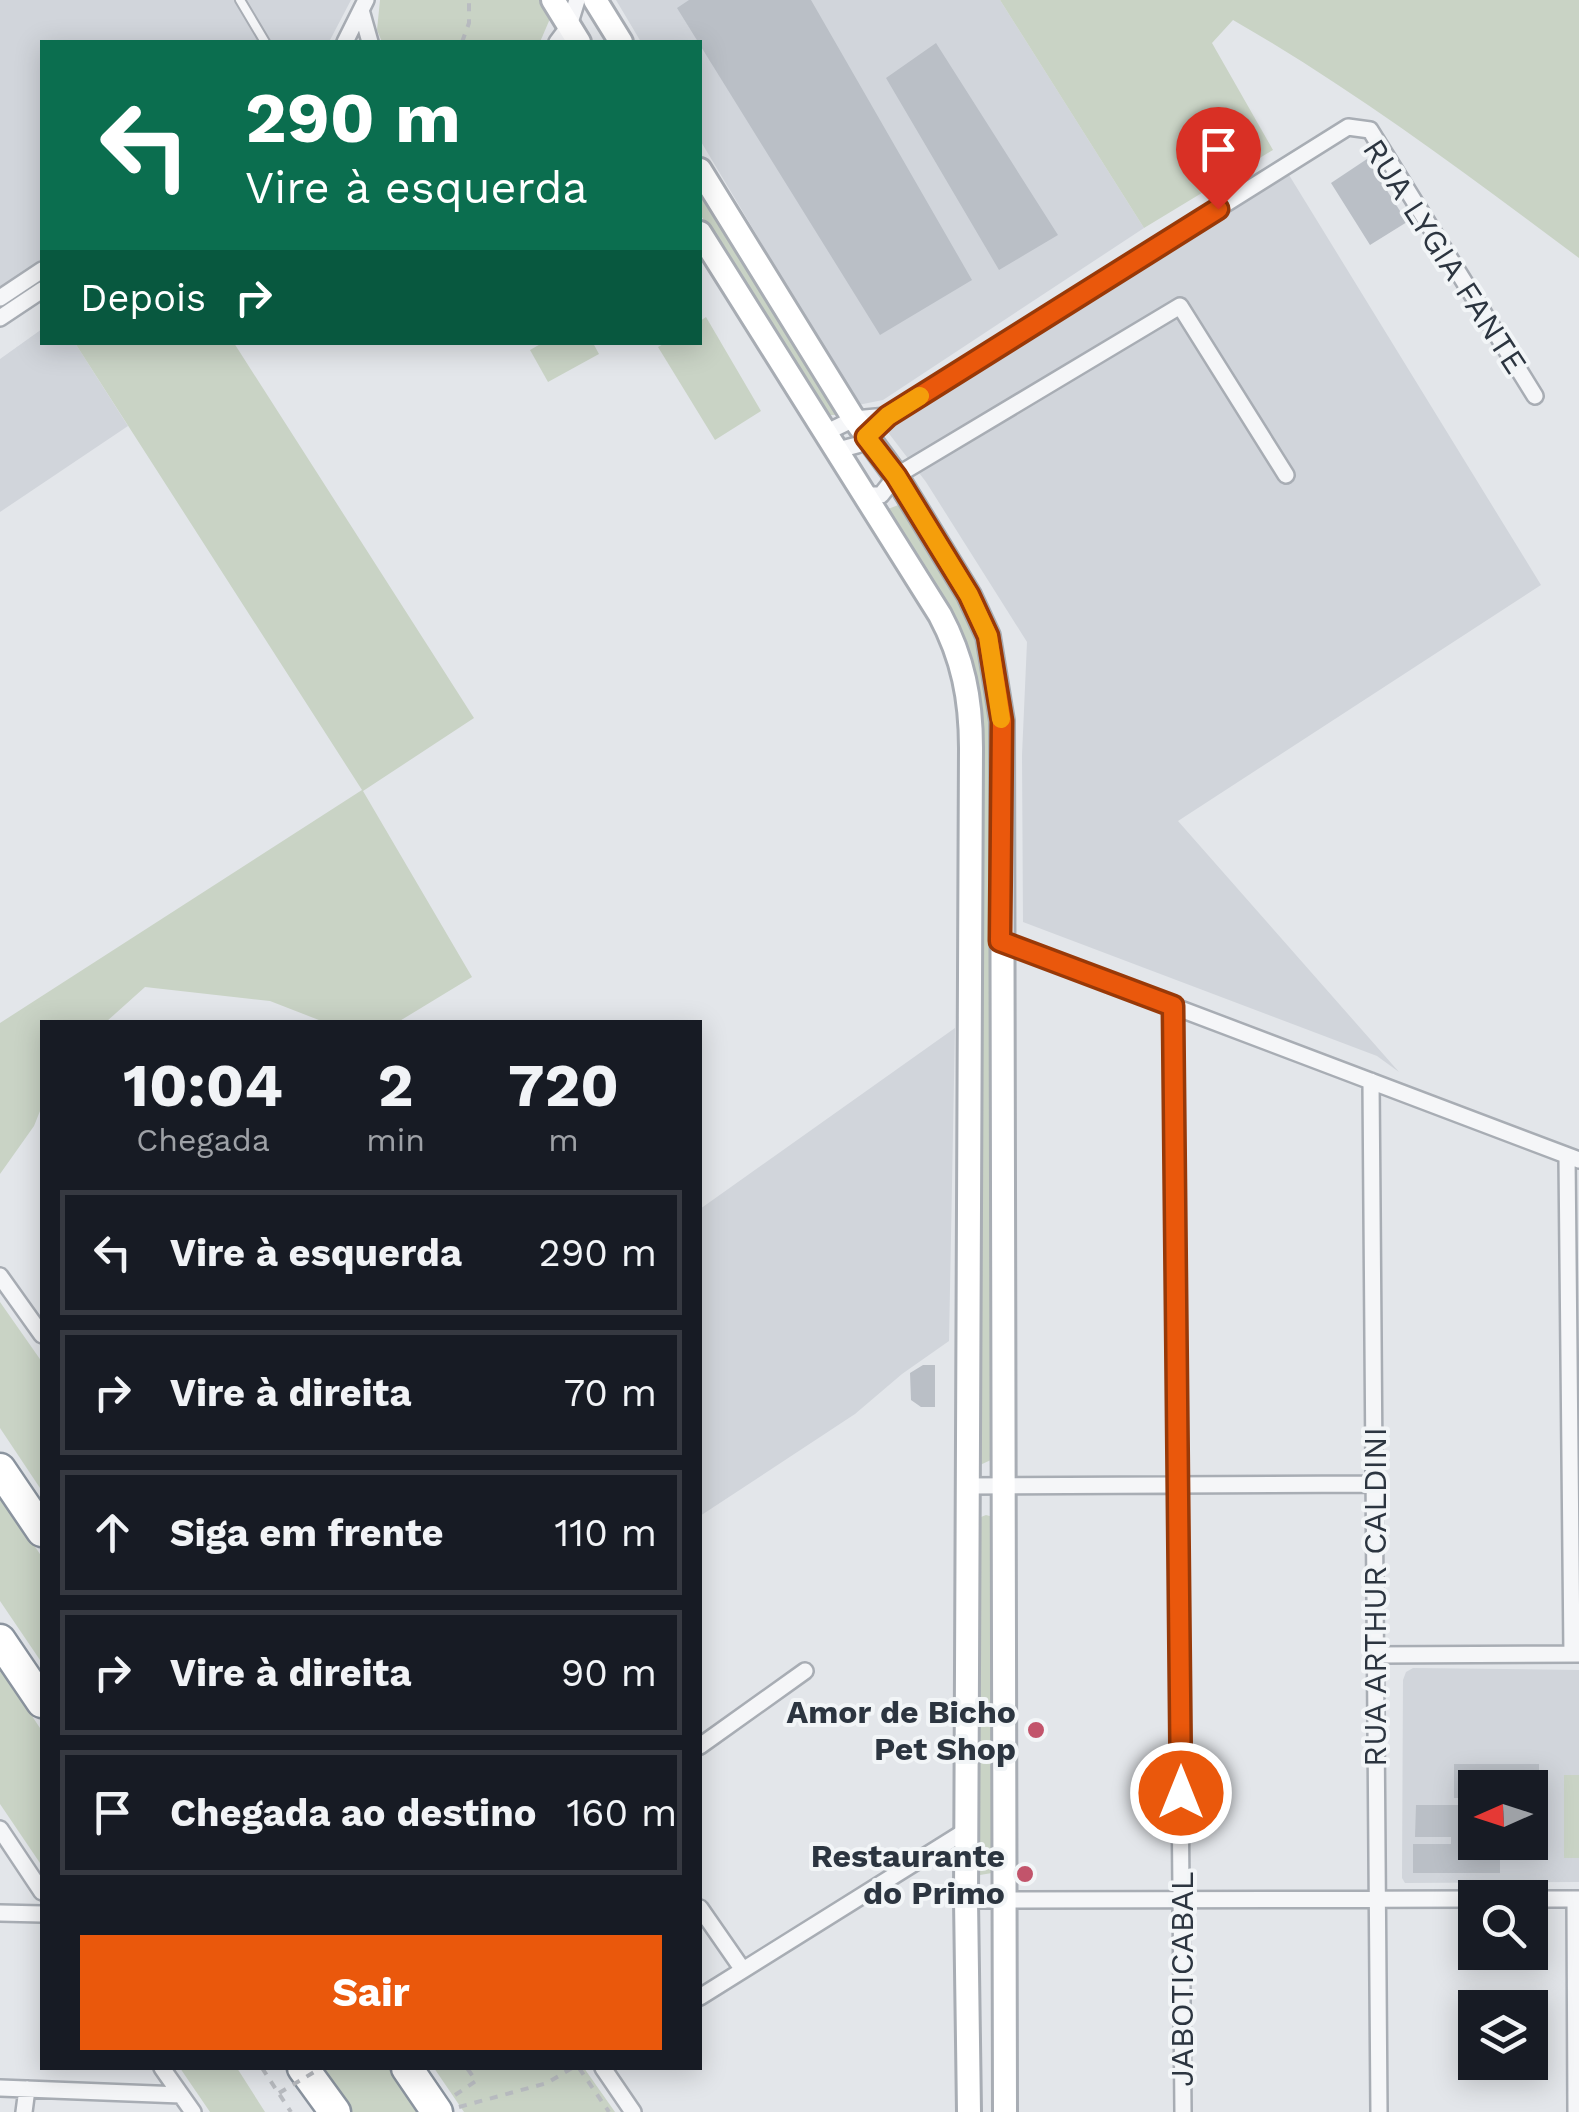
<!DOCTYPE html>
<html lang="pt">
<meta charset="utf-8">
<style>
body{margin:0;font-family:"Work Sans",sans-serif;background:#20242c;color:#f1f3f6;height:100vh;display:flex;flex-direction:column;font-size:38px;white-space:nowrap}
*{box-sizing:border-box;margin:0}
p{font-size:32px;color:#9ea1a6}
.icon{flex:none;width:55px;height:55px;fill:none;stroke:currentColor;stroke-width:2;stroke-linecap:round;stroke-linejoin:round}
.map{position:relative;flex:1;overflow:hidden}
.side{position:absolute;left:40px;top:1020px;width:662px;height:1050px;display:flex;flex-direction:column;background:#171b24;border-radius:0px;box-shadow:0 5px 25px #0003}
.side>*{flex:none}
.top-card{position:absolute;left:40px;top:40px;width:662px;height:305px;border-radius:0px;box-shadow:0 5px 25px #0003;background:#0b6e4f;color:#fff;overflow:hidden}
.needle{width:65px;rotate:267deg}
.buttons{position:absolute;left:1458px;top:1770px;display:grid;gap:20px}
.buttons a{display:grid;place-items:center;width:90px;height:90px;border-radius:0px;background:#171b24;box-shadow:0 5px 25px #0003;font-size:50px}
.pin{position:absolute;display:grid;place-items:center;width:85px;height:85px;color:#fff;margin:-102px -42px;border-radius:50% 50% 50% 0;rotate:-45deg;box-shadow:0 0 10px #0007}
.pin .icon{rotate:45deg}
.me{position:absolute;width:110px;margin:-55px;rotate:0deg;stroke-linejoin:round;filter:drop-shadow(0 0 8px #0008)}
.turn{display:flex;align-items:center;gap:35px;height:210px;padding:0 40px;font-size:45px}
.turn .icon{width:130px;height:130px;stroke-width:2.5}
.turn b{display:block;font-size:70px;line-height:85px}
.then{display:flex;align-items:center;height:95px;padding:0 40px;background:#0003;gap:20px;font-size:38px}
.eta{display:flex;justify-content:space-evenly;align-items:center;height:170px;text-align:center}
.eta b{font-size:60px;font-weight:700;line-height:70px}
.action{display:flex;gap:20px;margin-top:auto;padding:20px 40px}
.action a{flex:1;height:115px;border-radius:0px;background:#ea580c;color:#fff;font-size:40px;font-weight:700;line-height:115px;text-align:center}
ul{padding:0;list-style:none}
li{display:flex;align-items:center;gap:30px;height:125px;margin:0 20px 15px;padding:0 20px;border:5px solid #363941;border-radius:0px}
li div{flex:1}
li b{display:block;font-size:38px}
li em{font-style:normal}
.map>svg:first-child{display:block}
</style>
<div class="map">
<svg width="1579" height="2112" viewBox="0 0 1579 2112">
<rect width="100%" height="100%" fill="#e3e6ea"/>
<path fill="#d1d5db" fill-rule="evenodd" d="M 0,0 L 351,0 L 329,42 L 42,42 L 42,259 L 0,287 Z
M 616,0 L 1000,0 L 1144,228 L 883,400 L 858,405 L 700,140 L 700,42 L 641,42 Z
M 1289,175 L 1541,585 L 1178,821 L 1399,1072 L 1377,1056 L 1023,922 L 1022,755 L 1027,642 L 926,482 L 887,431 L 889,423 Z
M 42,329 L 42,342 L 75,343 L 128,426 L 0,512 L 0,359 Z
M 955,1028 L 949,1341 L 902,1374 L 855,1414 L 700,1516 L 700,1209 Z
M 1413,1668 L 1579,1670 L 1579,1882 L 1405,1883 L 1402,1878 L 1403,1680 L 1406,1672 ZM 1475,1788 L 1530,1788 L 1530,1842 L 1475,1842 Z"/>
<path fill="#c9d3c5" d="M 380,0 L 543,0 L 552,14 L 540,42 L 382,42 L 377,30 Z
M 1000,0 L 1579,0 L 1579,258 C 1466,174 1355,90 1233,20 L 1212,43 L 1273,150 L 1144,228 Z
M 700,184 L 845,415 L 826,415 L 700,214 Z
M 706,317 L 761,411 L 715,440 L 658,347 L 665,343 L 700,342 L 700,321 Z
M 544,342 L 593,343 L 599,354 L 548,382 L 530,350 Z
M 75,343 L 234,343 L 474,718 L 363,791 L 472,977 L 398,1022 L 324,1022 L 270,1001 L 145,987 L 106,1022 L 42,1022 L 42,1106 L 34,1126 L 0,1174 L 0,1023 L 362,790 Z
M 901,504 L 947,583 L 972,618 L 986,663 L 992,706 L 993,1459 L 980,1465 L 976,1455 L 981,721 L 975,673 L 957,627 L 888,509 Z
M 0,1302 L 42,1362 L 42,1491 L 0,1428 Z
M 0,1495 L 42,1557 L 42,1663 L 0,1601 Z
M 986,1515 L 993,1517 L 992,1873 L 980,1875 L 978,1525 L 981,1517 Z
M 0,1668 L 42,1731 L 42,1866 L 0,1804 Z
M 1564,1775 L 1579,1775 L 1579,1858 L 1564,1858 Z
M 180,2068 L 237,2068 L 265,2112 L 210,2112 Z
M 319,2068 L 391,2068 L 421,2112 L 349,2112 Z
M 434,2068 L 584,2068 L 615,2112 L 464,2112 Z"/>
<path fill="#babfc6" d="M 689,0 L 811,0 L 972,280 L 880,335 L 677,8 Z
M 936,43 L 1058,235 L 999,270 L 886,78 Z
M 1367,159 L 1407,222 L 1370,245 L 1331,183 Z
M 923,1365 L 935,1365 L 935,1407 L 921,1407 L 911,1400 L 910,1373 Z
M 1454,1764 L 1539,1764 L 1539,1798 L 1530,1798 L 1530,1788 L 1475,1788 L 1475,1836 L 1460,1836 L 1460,1844 L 1500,1844 L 1500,1873 L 1413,1873 L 1413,1844 L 1451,1844 L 1451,1837 L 1415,1837 L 1416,1805 L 1468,1805 L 1468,1798 L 1454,1798 Z
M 1530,1804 L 1538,1804 L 1539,1836 L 1530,1836 Z"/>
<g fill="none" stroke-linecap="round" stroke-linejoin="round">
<g stroke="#a8adb4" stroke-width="12">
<path id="lane" d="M 240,0 L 265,42"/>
</g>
<g stroke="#a8adb4" stroke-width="20">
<path id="street" d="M 361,10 L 370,42
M 345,42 L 366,0
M 557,42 L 569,26 L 577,0
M 0,298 L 42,270
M 0,318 L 42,290
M 827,432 L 854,419 L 887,416
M 838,450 L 857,445 L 887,416 L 1348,127 L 1370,130 L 1535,396
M 866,495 L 881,495 L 896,476 L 1180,306 L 1286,475
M 1001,941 L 1579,1160
M 1173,1006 L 1183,2112
M 1371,1081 L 1379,2112
M 1567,1156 L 1572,1654
M 0,1276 L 42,1335
M 967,1486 L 1374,1484
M 1375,1655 L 1579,1654
M 700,1746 L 805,1671
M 0,1829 L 42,1892
M 1530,1899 L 1579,1899
M 1575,1899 L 1576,2112
M 966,1900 L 1475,1899
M 700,1908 L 743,1970
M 0,1913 L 42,1914
M 700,1997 L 967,1830
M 162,2068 L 193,2112
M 603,2068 L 633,2112
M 0,2088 L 181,2095
M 24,2112 L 27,2089"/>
</g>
<g stroke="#a8adb4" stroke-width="28">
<path id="secondary" d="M 553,0 L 579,42
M 595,0 L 621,42
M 700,170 L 852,416 L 896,476 L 969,595 L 988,636 L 1002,721 L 1005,2112
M 700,233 L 940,615 C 963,658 971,699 971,748 L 966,1900 L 969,2112"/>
</g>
<g stroke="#8b949f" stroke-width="35">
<path id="highway" d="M 0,1469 L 42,1531
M 0,1640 L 42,1702
M 303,2068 L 335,2112
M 407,2068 L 437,2112"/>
</g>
<path stroke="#b9bcc1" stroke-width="4" stroke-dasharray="8 8" stroke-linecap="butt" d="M 462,42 L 469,23 L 469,0
M 262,2068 L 291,2112
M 579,2068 L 609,2112
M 455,2095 L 476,2081 L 467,2068
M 459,2107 L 547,2083 L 572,2068"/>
<use href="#lane" stroke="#f5f6f8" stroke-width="8"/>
<use href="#street" stroke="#f5f6f8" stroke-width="15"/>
<use href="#secondary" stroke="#fff" stroke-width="22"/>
<use href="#highway" stroke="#fff" stroke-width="30"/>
<path stroke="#b9bcc1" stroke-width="4" stroke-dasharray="8 8" stroke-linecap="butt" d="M 279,2093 L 321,2068"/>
</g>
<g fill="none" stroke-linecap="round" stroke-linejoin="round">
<g stroke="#983908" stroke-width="25">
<path id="route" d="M 1181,1793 L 1173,1006 L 1000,941 L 1002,721 L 988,636 L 969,595 L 896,476 L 866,437 L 888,416 L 1218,209"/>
</g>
<use href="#route" stroke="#ea580c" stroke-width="18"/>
<path stroke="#f59e0b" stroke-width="18" d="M 920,396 L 888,416 L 866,437 L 896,476 L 969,595 L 988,636 L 1001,719"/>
</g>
<g fill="#c2546b" stroke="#f2f5f7" stroke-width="4">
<circle cx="1036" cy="1730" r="10"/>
<circle cx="1025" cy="1874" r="10"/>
</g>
<g text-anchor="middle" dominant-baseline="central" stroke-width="8" stroke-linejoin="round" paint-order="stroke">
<g font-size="32" fill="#2c3540" stroke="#f2f5f7">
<text transform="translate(1445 256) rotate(57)">RUA LYGIA FANTE</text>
<text transform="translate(1375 1597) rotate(-90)">RUA ARTHUR CALDINI</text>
<text transform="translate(1182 1979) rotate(-90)">JABOTICABAL</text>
</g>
<g font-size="32" font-weight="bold" fill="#2c3540" stroke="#f2f5f7" text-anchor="end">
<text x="1016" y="1712">Amor de Bicho<tspan x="1016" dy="37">Pet Shop</tspan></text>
<text x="1005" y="1856">Restaurante<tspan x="1005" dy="37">do Primo</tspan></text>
</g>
</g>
</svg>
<div class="buttons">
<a><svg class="needle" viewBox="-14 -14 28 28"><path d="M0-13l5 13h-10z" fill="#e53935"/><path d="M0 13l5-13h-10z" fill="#9ea1a6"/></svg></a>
<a><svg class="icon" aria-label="search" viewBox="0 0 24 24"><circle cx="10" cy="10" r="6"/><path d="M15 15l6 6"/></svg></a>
<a><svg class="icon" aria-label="layers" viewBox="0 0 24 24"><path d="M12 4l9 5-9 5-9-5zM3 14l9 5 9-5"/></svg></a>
</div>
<div class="pin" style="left:1218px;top:209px;background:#d93025"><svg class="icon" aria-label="arrive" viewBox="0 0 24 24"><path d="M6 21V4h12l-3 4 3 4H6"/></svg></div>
<svg class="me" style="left:1181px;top:1793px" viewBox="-20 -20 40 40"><circle r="17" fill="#ea580c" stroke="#fff" stroke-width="3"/><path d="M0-11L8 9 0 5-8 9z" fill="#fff"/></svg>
<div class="top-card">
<div class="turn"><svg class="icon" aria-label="left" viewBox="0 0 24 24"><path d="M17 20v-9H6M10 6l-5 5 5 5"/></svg><div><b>290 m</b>Vire à esquerda</div></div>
<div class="then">Depois<svg class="icon" aria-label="right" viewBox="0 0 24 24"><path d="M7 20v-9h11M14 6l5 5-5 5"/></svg></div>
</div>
<section class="side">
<div class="eta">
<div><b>10:04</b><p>Chegada</p></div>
<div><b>2</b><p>min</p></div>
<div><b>720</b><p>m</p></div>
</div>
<ul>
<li><svg class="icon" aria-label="left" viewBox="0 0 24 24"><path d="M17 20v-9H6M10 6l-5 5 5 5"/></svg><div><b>Vire à esquerda</b></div><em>290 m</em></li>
<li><svg class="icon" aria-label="right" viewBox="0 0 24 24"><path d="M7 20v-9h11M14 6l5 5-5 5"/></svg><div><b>Vire à direita</b></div><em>70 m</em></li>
<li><svg class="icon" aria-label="ahead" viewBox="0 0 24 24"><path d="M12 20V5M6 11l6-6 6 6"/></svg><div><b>Siga em frente</b></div><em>110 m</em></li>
<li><svg class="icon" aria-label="right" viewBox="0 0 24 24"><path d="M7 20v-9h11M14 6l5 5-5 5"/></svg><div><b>Vire à direita</b></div><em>90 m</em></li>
<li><svg class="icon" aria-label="arrive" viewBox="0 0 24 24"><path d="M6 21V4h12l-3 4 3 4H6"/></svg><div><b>Chegada ao destino</b></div><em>160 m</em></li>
</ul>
<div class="action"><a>Sair</a></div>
</section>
</div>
